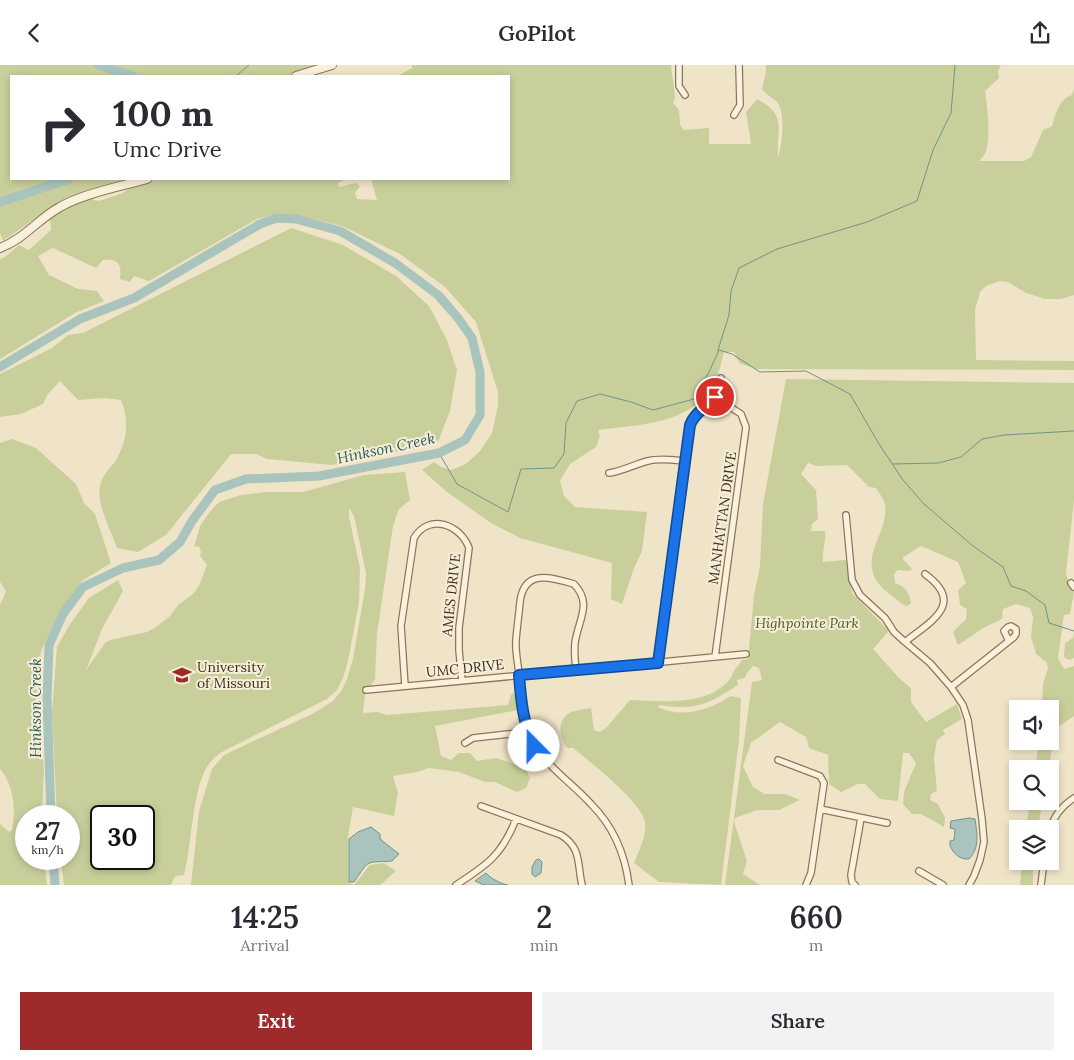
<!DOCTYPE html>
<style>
body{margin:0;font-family:Lora,serif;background:#f2f2f3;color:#2b2b33;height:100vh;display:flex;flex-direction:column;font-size:19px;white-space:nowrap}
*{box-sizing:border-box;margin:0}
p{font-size:16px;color:#7c7c81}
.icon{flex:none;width:28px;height:28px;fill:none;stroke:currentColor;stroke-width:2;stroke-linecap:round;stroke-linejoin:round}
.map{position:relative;height:820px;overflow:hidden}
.sheet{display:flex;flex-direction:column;background:#fff;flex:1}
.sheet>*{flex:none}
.top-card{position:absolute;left:10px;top:10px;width:500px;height:105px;border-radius:0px;box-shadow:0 2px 8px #0003;background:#fff;color:#2b2b33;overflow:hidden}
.controls{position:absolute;left:1009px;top:635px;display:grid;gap:10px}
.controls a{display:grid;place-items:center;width:50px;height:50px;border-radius:0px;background:#fff;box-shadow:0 2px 8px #0003;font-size:25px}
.speed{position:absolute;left:15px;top:740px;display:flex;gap:10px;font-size:25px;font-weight:700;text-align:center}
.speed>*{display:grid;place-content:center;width:65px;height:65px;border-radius:50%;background:#fff;box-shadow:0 2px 8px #0003;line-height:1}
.speed small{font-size:12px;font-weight:400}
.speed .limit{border:2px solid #111;border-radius:8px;background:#fff;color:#111}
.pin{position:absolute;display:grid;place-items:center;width:42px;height:42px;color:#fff;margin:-21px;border:2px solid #fff;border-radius:50%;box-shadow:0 1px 5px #0007}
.me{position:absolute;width:55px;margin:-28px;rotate:338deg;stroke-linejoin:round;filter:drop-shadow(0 0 4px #0008)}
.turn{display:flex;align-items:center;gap:18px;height:105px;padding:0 20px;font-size:22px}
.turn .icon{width:65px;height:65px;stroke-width:2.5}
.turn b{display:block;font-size:35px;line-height:42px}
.eta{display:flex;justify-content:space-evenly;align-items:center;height:85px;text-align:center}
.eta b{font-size:30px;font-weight:600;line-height:35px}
.primary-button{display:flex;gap:10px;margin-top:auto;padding:10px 20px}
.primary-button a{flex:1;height:58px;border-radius:0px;background:#9e2a2b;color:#fff;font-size:20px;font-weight:600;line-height:58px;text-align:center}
.primary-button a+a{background:#f2f2f3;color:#2b2b33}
header{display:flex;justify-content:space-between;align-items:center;height:65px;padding:0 20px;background:#fff;font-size:22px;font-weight:600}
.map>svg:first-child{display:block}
</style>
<header><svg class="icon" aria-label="back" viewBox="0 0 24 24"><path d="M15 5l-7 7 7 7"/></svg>GoPilot<svg class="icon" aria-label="share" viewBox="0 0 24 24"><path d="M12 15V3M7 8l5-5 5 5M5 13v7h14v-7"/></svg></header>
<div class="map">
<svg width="1074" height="820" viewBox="0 0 1074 820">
<rect width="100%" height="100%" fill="#f0e4c8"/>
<path fill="#c9cf9b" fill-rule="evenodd" d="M 0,0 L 321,0 L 298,11 L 11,11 L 11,114 L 147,114 L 47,145 L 3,176 L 0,168 Z
M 412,0 L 671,0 L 675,33 L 673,38 L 679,45 L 680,60 L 684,65 L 709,63 L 709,79 L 751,79 L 746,47 L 757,34 C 788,50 776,64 778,92 C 782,80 786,47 777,37 C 772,32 766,30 762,24 L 766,7 L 766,0 L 1001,0 L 998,6 L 999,13 L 985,26 C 987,40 992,79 984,90 C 983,92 981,94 979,96 L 1024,96 L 1031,92 L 1043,65 C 1044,65 1050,62 1051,62 C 1054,59 1053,55 1055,51 C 1058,41 1063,33 1072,30 L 1074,24 L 1074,230 L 1061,234 L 1045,234 L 1026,228 L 1008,217 L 1000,216 L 986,221 L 980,227 L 975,245 L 976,295 L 1074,296 L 1074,305 L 756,304 L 739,298 L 734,287 L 724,287 C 722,295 720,305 716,313 C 696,360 642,359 598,365 L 600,371 L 596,382 L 570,399 L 560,416 L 564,431 L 575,442 L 647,447 L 642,486 L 634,503 L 622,539 L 611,534 L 612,498 L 520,473 L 491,458 L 447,427 L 422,405 L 434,397 L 441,402 L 451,405 L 466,399 L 480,386 L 492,368 L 498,340 L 498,327 L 476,257 L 445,222 L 400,189 L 342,161 L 296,150 L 277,149 L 257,154 L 149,216 L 134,211 L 130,217 L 120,214 C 122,199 118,193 103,195 L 96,203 L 53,183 L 38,191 L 49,210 L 78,224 L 97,226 L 104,236 L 75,248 L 0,294 L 0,194 L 5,192 L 19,180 L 29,185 L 51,165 L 50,153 L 59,145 L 91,134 L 99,136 L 123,128 L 129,123 L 157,114 L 346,114 L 338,118 L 339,122 L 356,118 L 360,121 L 355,128 L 357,134 L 377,135 L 371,114 L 509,114 L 509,11 L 398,11 L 412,3 Z
M 291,163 L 343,180 L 396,211 L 429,241 L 447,275 L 457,305 L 450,346 L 438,377 L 362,395 L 332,400 L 267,394 L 256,389 L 231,389 L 166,470 L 138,487 L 117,483 C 111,465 94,436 101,417 C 103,410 110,403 114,398 C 127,378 130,356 121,335 L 104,333 L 78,335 L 60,316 L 48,329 L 43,339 L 21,349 L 0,352 L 0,309 L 52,283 L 68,270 L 83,268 Z
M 786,314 L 1074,318 L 1074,435 L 1066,508 L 1069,519 L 1074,528 L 1070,549 L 1064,550 L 1058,593 L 1064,604 L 1074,601 L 1074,651 L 1054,665 L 1049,704 L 1035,704 L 1039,676 L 1050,676 L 1050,644 L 1042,644 L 1043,619 L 1048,603 L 1047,598 L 1036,589 L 1031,572 L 1033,552 L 1030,543 L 1016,539 L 1003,544 L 1002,554 L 985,562 L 958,580 L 953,567 L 966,554 L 967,544 L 960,540 L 958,525 L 966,518 L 958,497 L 921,481 L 902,493 L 912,504 L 909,506 L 898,505 L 894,509 L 895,518 C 905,521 909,527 911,538 L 907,541 L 902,539 C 894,532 881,524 876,515 C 861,488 889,467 885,440 C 884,434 879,428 876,423 L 869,422 L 847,400 L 816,401 L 808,398 L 801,409 L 816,425 L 818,454 L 812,459 L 811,466 L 825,466 C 826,477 822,486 823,497 L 846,495 L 852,528 L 889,566 L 873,584 L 900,614 L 911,623 L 911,637 L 926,657 L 957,639 L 962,654 L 943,665 L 945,669 L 937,675 L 934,692 L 937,726 L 931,729 L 930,735 L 938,739 L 945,753 L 944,762 L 921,749 L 912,749 L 903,739 L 904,727 L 916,698 L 909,688 L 903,688 L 898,736 L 880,734 L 865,719 L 858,719 L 841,727 L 829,719 L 828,690 L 809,683 L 806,672 L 780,657 L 751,678 L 743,701 L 753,722 L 765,729 L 785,729 L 800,735 L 779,745 L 757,745 L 735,753 L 734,757 L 747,796 L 743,809 L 760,820 L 725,820 L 752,617 L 762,615 L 759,603 L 753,601 L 747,608 L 745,613 L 737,615 L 738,620 C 709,639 695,646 660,640 L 658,642 C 682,654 710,645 730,631 L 741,633 L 739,675 L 721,820 L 659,817 L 634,798 C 639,786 647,770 645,757 C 640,735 591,698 573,683 L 567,683 C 559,672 556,655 571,647 C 577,645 585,644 591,643 L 594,665 L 600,667 L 606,663 L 630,635 C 662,636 707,642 730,614 C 732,611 733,607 735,604 C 738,600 740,599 742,595 L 748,594 L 754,530 L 760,501 L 763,439 Z
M 12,374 L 36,383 L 76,419 L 84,438 L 95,449 L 111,498 L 82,516 L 59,548 L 41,586 L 35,642 L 41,667 L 44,705 L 42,751 L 26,751 L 26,794 L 44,794 L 47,820 L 0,820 L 0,759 L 9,767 L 12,765 C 16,745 14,720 0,704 L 0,540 L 6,526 L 0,517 L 0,378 Z
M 405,407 L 410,435 L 399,444 L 393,461 L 377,569 L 375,614 L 365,629 L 363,648 L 377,647 L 387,650 L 508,640 L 511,630 L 514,627 L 518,645 L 435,661 L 441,691 L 451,695 L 459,688 L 470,688 L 477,696 L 496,693 L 526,703 L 530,713 L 526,723 L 517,727 L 495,717 L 485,717 L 459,707 L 429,703 L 417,707 L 393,711 L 398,728 L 394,751 L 353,742 L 348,772 L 348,817 L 354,820 L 191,820 L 199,746 L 212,704 L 224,690 L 314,648 L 333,636 L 342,625 L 347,614 L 353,594 L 365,524 L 366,508 L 354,451 L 349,443 L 349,452 L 360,503 L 359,537 L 348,596 L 343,613 L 337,625 L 327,634 L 220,688 C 216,691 212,695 209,699 C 192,721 192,781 184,810 L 175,811 L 171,820 L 64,820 L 61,794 L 69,794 L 69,751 L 57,751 L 52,648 L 57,582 L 70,559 L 89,533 L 118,515 L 123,526 L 102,564 L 86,605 L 105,578 L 110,575 L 147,567 L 156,562 L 170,551 L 178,540 L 193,529 L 199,521 L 207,500 L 200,491 L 201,487 L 199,481 L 194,482 L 200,461 L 209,448 L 219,437 L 241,430 L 265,427 L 303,427 L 364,410 ZM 101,751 L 144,751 L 144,794 L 101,794 Z
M 1074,568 L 1074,593 L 1069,595 L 1064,592 L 1065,578 L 1073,573 Z
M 1030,736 L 1050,736 L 1041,744 L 1038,764 L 1026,764 Z
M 1022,796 L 1033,796 L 1033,820 L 1020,820 Z
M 384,798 L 396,806 L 380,820 L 354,820 L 370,800 Z"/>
<path fill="#a9c4bc" stroke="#6f938a" d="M 969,753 L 975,754 C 977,768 980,783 969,794 C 960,795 953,788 950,781 L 950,776 L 954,775 L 955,764 L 950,763 L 951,756 Z
M 371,762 L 380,769 L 380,774 L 399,789 L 392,796 C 366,798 370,793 354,817 L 349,817 L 349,774 L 358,767 Z
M 539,794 L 542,797 L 541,808 L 535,812 L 532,809 L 532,802 L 536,795 Z
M 486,808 C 490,813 501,819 508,820 L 484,820 L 475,816 Z"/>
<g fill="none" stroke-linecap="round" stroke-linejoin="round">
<path stroke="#6f938a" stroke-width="1" d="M 236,11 L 249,0
M 718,285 L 729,250 L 731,226 L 739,203 L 777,184 L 867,157 L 917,136 L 933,85 L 951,48 L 955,0
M 439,388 L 457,419 L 508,447 L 521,404 L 554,403 L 564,389 L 566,358 L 577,336 L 600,329 L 631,337 L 653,345 L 694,334 L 710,305 L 719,285 L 732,289 L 760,307 L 806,306 L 850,329 L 879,379 L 903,415 L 924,439 L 973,481 L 1003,502 L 1011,521 L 1026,526 L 1045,540 L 1049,558 L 1074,566
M 893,399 L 938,398 L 961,392 L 982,374 L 1004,370 L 1074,366"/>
<path stroke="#a9c4bc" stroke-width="9" d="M 98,0 L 133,11
M 0,137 L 69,114
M 0,302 L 80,254 L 134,233 L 260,159 L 277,153 L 296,154 L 340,166 L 395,198 L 438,230 L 458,253 L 472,273 L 480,307 L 480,350 L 465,375 L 439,388 L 319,411 L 246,414 L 215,425 L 192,456 L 180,477 L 159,495 L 123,503 L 83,522 L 63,549 L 49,580 L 47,634 L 51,751
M 53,794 L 55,820"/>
<g stroke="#8d765c" stroke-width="8">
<path id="minor" d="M 679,0 L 679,21 L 685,30
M 734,50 L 740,40 L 739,0
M 715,332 L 741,349 L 746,362 L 715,592
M 609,408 C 623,406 635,399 648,396 C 660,393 673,395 685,396
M 846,450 L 852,515 L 860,530 L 885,553 L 894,567 L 905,577 L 930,598 L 951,622 L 963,640 L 968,655 L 982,754 L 984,777 L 980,795 L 974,811 L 969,820
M 1071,518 L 1074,522
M 905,577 C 931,556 966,539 925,509
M 658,598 L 689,360 C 696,346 707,344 714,333 C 718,327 720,319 721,313
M 576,605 C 575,596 574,587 575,578 C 578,555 593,539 574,519 C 550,512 524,504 520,537 C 519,549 517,562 516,575 C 515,586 518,598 519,609 C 521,633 521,661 535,682 C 550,704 573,719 591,739 C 613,761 625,789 629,820
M 405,621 L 401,561 L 414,473 C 429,448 460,459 469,483 L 459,563 L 459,585 L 462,616
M 951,622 L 1014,572 L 1016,569 L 1016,564 L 1011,561 L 1008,562 L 1004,566 L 1009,576
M 366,625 L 746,589
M 465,678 L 473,673 L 527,667
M 778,695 L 820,711 L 824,718 L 811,808 L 806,820
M 481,741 L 561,770 C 582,783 577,799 582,820
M 820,744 L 887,758
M 1050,764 C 1054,751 1063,740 1074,733
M 919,806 L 943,820
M 456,820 C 487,800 502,790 516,754
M 855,820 L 852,817 L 851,810 L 861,753
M 1041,820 L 1044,796"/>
</g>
<g stroke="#8d765c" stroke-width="10">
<path id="tertiary" d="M 296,11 L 332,0
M 0,183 C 24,174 38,154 60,142 C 82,129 122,121 147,114"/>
</g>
<use href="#minor" stroke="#faf1dc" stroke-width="5.5"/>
<use href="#tertiary" stroke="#faf1dc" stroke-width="8"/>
</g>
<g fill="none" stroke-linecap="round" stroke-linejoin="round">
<g stroke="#114b97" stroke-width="12">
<path id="route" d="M 534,681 C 523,658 521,636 519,610 L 658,598 L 690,360 C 695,347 706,343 715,332"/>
</g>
<use href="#route" stroke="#1a73e8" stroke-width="9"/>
</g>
<defs>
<g id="university-bare" transform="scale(1.5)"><path d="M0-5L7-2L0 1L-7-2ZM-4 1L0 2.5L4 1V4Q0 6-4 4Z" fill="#9e2a2b" stroke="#f7eed8" stroke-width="2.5" paint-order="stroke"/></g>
</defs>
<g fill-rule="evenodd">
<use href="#university-bare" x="182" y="610"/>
</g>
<g text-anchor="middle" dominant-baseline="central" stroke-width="4" stroke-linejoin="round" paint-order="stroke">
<g font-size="14" fill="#3d2e20" stroke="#f7eed8">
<text transform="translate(722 453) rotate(-82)">MANHATTAN DRIVE</text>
<text transform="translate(451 530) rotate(-84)">AMES DRIVE</text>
<text transform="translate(465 603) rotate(-6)">UMC DRIVE</text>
</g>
<g font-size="14" font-style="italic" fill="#4d5a26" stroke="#f7eed8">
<text x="807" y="558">Highpointe Park</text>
</g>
<g font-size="14" fill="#3d2e20" stroke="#f7eed8" text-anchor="start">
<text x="197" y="602">University<tspan x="197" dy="16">of Missouri</tspan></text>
</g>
<g font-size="15" font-style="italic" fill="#2f5d5a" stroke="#f7eed8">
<text transform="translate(386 383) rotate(-12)">Hinkson Creek</text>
<text transform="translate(35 643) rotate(-90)">Hinkson Creek</text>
</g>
</g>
</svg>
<div class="controls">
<a><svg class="icon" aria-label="sound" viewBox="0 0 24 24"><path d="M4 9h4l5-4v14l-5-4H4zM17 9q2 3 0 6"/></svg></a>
<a><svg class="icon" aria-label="search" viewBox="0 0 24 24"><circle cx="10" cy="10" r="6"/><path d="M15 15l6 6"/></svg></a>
<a><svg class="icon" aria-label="layers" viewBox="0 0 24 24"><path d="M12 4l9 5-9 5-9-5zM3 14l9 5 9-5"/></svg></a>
</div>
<div class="speed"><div>27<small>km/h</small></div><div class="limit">30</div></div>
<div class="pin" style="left:715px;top:332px;background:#d93025"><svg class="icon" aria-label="arrive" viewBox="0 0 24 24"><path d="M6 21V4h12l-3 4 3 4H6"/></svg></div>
<svg class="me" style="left:534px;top:681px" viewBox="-20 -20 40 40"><circle r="19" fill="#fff"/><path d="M0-13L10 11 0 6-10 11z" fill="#1a73e8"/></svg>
<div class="top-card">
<div class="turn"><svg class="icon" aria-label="right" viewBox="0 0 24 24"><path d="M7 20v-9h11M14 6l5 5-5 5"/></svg><div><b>100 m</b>Umc Drive</div></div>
</div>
</div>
<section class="sheet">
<div class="eta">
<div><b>14:25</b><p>Arrival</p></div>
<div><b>2</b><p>min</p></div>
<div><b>660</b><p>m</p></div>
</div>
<div class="primary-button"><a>Exit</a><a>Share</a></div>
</section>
